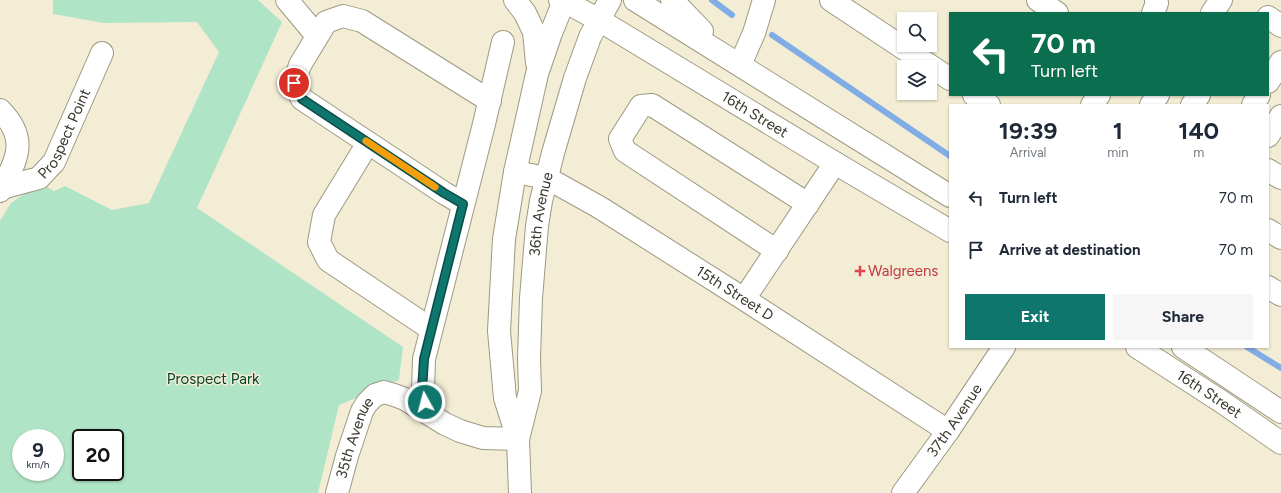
<!DOCTYPE html>
<style>
body{margin:0;font-family:Figtree,sans-serif;background:#f6f6f7;color:#1f2937;height:100vh;display:flex;flex-direction:column;font-size:15px;white-space:nowrap}
*{box-sizing:border-box;margin:0}
p{font-size:13px;color:#747a83}
.icon{flex:none;width:22px;height:22px;fill:none;stroke:currentColor;stroke-width:2;stroke-linecap:round;stroke-linejoin:round}
.map{position:relative;flex:1;overflow:hidden}
.drawer{position:absolute;left:949px;top:104px;width:320px;height:244px;display:flex;flex-direction:column;background:#fff;border-radius:0px;box-shadow:0 1px 3px #0004}
.drawer>*{flex:none}
.top-card{position:absolute;left:949px;top:12px;width:320px;height:84px;border-radius:0px;box-shadow:0 1px 3px #0004;background:#0b6e4f;color:#fff;overflow:hidden}
.buttons{position:absolute;left:897px;top:12px;display:grid;gap:8px}
.buttons a{display:grid;place-items:center;width:40px;height:40px;border-radius:0px;background:#fff;box-shadow:0 1px 3px #0004;font-size:20px}
.speed{position:absolute;left:12px;top:429px;display:flex;gap:8px;font-size:20px;font-weight:700;text-align:center}
.speed>*{display:grid;place-content:center;width:52px;height:52px;border-radius:50%;background:#fff;box-shadow:0 1px 3px #0004;line-height:1}
.speed small{font-size:10px;font-weight:400}
.speed .limit{border:2px solid #111;border-radius:6px;background:#fff;color:#111}
.pin{position:absolute;display:grid;place-items:center;width:34px;height:34px;color:#fff;margin:-17px;border:2px solid #fff;border-radius:50%;box-shadow:0 1px 4px #0007}
.me{position:absolute;width:44px;margin:-22px;rotate:353deg;stroke-linejoin:round;filter:drop-shadow(0 0 3px #0008)}
.turn{display:flex;align-items:center;gap:14px;height:84px;padding:0 16px;font-size:18px}
.turn .icon{width:52px;height:52px;stroke-width:2.5}
.turn b{display:block;font-size:28px;line-height:34px}
.eta{display:flex;justify-content:space-evenly;align-items:center;height:68px;text-align:center}
.eta b{font-size:24px;font-weight:700;line-height:28px}
.action{display:flex;gap:8px;margin-top:auto;padding:8px 16px}
.action a{flex:1;height:46px;border-radius:0px;background:#0f766e;color:#fff;font-size:16px;font-weight:700;line-height:46px;text-align:center}
.action a+a{background:#f6f6f7;color:#1f2937}
ul{padding:0;list-style:none}
li{display:flex;align-items:center;gap:12px;height:52px;padding:0 16px}
li div{flex:1}
li b{display:block;font-size:15px}
li em{font-style:normal}
.map>svg:first-child{display:block}
</style>
<div class="map">
<svg width="1281" height="493" viewBox="0 0 1281 493">
<rect width="100%" height="100%" fill="#f3edd5"/>
<path fill="#b0e4c6" fill-rule="evenodd" d="M 53,0 L 258,0 L 282,22 L 197,208 L 403,347 L 399,380 L 339,405 L 318,493 L 0,493 L 0,221 L 11,203 L 40,183 L 54,191 L 65,186 L 112,210 L 149,203 L 219,52 L 197,22 L 104,23 L 53,14 ZM 21,438 L 55,438 L 55,472 L 21,472 ZM 81,438 L 115,438 L 115,472 L 81,472 Z"/>
<g fill="none" stroke-linecap="round" stroke-linejoin="round">
<path stroke="#81ade6" stroke-width="6" d="M 712,0 L 732,15
M 772,35 L 950,156
M 1247,347 L 1281,368"/>
<g stroke="#9e9982" stroke-width="24">
<g id="minor">
<path d="M 287,0 L 317,36"/>
<path d="M 515,0 L 525,13 L 534,32 L 537,63"/>
<path d="M 831,0 L 950,79"/>
<path d="M 1038,0 L 1057,13"/>
<path d="M 1153,13 L 1157,3 L 1156,0"/>
<path d="M 1212,13 L 1221,0"/>
<path d="M 1268,17 L 1281,26"/>
<path d="M 740,65 L 754,33 L 764,0"/>
<path d="M 1268,82 L 1281,62"/>
<path d="M 974,95 L 989,105"/>
<path d="M 1092,105 L 1099,95"/>
<path d="M 1151,105 L 1158,95"/>
<path d="M 1192,105 L 1199,95"/>
<path d="M 1253,105 L 1259,95"/>
<path d="M 0,110 C 29,139 17,160 0,191"/>
<path d="M 1268,136 L 1281,116"/>
<path d="M 368,143 L 324,215 L 319,242 L 328,260 L 431,329"/>
<path d="M 1268,170 L 1281,178"/>
<path id="s1" d="M 515,172 L 547,178 L 599,207 L 744,299 L 948,431"/>
<path id="s2" d="M 2,188 L 39,178 L 54,162 L 102,53"/>
<path d="M 463,204 L 444,193 L 302,99 L 294,83 L 300,65 L 326,22 L 343,16 L 362,21 L 490,101"/>
<path d="M 1268,230 L 1281,238"/>
<path d="M 777,251 L 625,151 L 620,139 L 641,106 L 652,105 L 808,204"/>
<path d="M 1268,287 L 1281,295"/>
<path d="M 744,299 L 835,163"/>
<path d="M 428,413 L 423,390 L 424,359 L 484,124 L 503,42"/>
<path id="s3" d="M 518,439 L 530,391 L 529,358 L 531,298 L 537,226 L 541,201 L 553,153 L 575,78 L 590,37 L 599,20"/>
<path id="s4" d="M 337,493 L 347,456 L 362,411 L 367,403 L 375,395 L 384,392 L 394,395 L 405,399 L 445,424 L 460,431 L 483,438 L 518,439"/>
<path d="M 520,493 L 518,439 L 505,398 L 499,331 L 504,239 L 515,172 L 537,74 L 551,33 L 564,1 L 560,0"/>
<path id="s5" d="M 903,493 L 948,431 L 1004,347"/>
</g>
</g>
<g stroke="#9e9982" stroke-width="24">
<g id="major">
<path id="s6" d="M 564,0 L 564,1 L 599,20 L 835,163 L 950,231"/>
<path d="M 635,0 L 950,196"/>
<path d="M 672,0 L 702,31"/>
<path d="M 599,20 L 610,0"/>
<path id="s7" d="M 1137,347 L 1222,402 L 1281,443"/>
<path d="M 1183,347 L 1281,412"/>
</g>
</g>
<use href="#minor" stroke="#fff" stroke-width="22"/>
<use href="#major" stroke="#fff" stroke-width="22"/>
</g>
<g fill="none" stroke-linecap="round" stroke-linejoin="round">
<g stroke="#0a4d48" stroke-width="10">
<path id="route" d="M 294,83 L 302,99 L 444,193 L 463,204 L 424,359 L 422,390 L 425,402"/>
</g>
<use href="#route" stroke="#0f766e" stroke-width="7"/>
<path stroke="#f59e0b" stroke-width="7" d="M 366,141 L 435,187"/>
</g>
<path fill="#e0444e" stroke="#f3edd5" stroke-width="1.5" d="M858 265h4v4h4v4h-4v4h-4v-4h-4v-4h4z"/>
<g text-anchor="middle" dominant-baseline="central" stroke-width="3" stroke-linejoin="round" paint-order="stroke">
<g font-size="15" fill="#3a372e" stroke="#f3edd5">
<text stroke="none"><textPath href="#s6" startOffset="223">16th Street</textPath></text>
<text stroke="none"><textPath href="#s2" startOffset="90">Prospect Point</textPath></text>
<text stroke="none"><textPath href="#s3" startOffset="227">36th Avenue</textPath></text>
<text stroke="none"><textPath href="#s1" startOffset="253">15th Street D</textPath></text>
<text stroke="none"><textPath href="#s7" startOffset="86">16th Street</textPath></text>
<text stroke="none"><textPath href="#s5" startOffset="89">37th Avenue</textPath></text>
<text stroke="none"><textPath href="#s4" startOffset="58">35th Avenue</textPath></text>
</g>
<g font-size="15" fill="#be3a42" stroke="#f3edd5" text-anchor="start">
<text x="868" y="271">Walgreens</text>
</g>
<g font-size="15" fill="#034329" stroke="#f3edd5">
<text x="213" y="379">Prospect Park</text>
</g>
</g>
</svg>
<div class="buttons">
<a><svg class="icon" aria-label="search" viewBox="0 0 24 24"><circle cx="10" cy="10" r="6"/><path d="M15 15l6 6"/></svg></a>
<a><svg class="icon" aria-label="layers" viewBox="0 0 24 24"><path d="M12 4l9 5-9 5-9-5zM3 14l9 5 9-5"/></svg></a>
</div>
<div class="speed"><div>9<small>km/h</small></div><div class="limit">20</div></div>
<div class="pin" style="left:294px;top:83px;background:#d93025"><svg class="icon" aria-label="arrive" viewBox="0 0 24 24"><path d="M6 21V4h12l-3 4 3 4H6"/></svg></div>
<svg class="me" style="left:425px;top:402px" viewBox="-20 -20 40 40"><circle r="17" fill="#0f766e" stroke="#fff" stroke-width="3"/><path d="M0-11L8 9 0 5-8 9z" fill="#fff"/></svg>
<div class="top-card">
<div class="turn"><svg class="icon" aria-label="left" viewBox="0 0 24 24"><path d="M17 20v-9H6M10 6l-5 5 5 5"/></svg><div><b>70 m</b>Turn left</div></div>
</div>
<section class="drawer">
<div class="eta">
<div><b>19:39</b><p>Arrival</p></div>
<div><b>1</b><p>min</p></div>
<div><b>140</b><p>m</p></div>
</div>
<ul>
<li><svg class="icon" aria-label="left" viewBox="0 0 24 24"><path d="M17 20v-9H6M10 6l-5 5 5 5"/></svg><div><b>Turn left</b></div><em>70 m</em></li>
<li><svg class="icon" aria-label="arrive" viewBox="0 0 24 24"><path d="M6 21V4h12l-3 4 3 4H6"/></svg><div><b>Arrive at destination</b></div><em>70 m</em></li>
</ul>
<div class="action"><a>Exit</a><a>Share</a></div>
</section>
</div>
